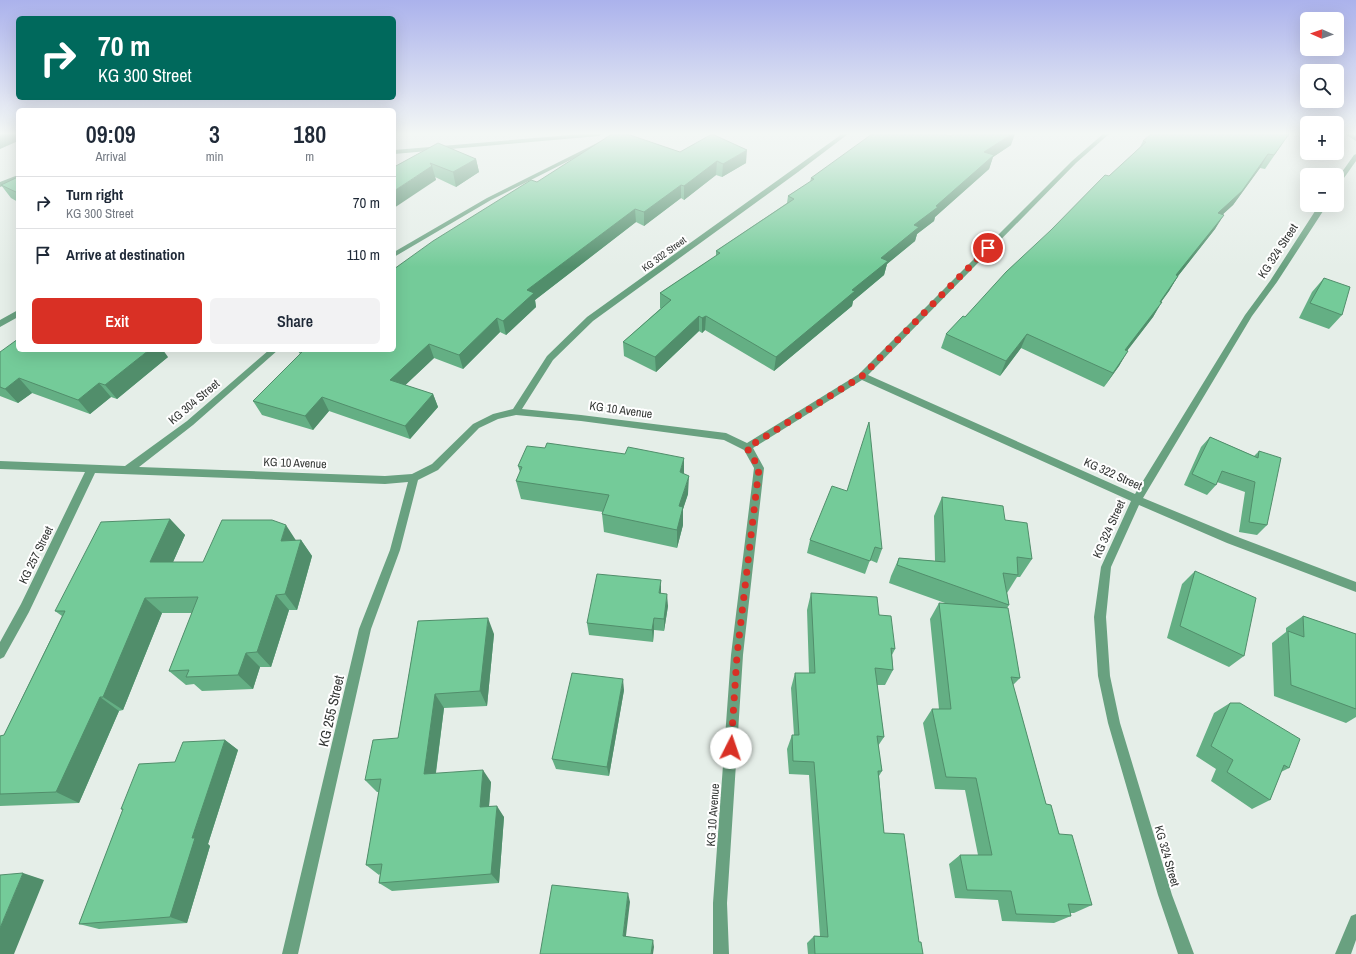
<!DOCTYPE html>
<meta charset="utf-8">
<style>
body{margin:0;font-family:"Archivo Narrow",sans-serif;background:#f2f2f3;color:#1f2937;height:100vh;display:flex;flex-direction:column;font-size:15px;white-space:nowrap}
*{box-sizing:border-box;margin:0}
p{font-size:13px;color:#747a83}
.icon{flex:none;width:22px;height:22px;fill:none;stroke:currentColor;stroke-width:2;stroke-linecap:round;stroke-linejoin:round}
.map{position:relative;flex:1;overflow:hidden}
.drawer{position:absolute;left:16px;top:108px;width:380px;height:244px;display:flex;flex-direction:column;background:#fff;border-radius:6px;box-shadow:0 4px 16px #0002}
.drawer>*{flex:none}
.banner{position:absolute;left:16px;top:16px;width:380px;height:84px;border-radius:6px;box-shadow:0 4px 16px #0002;background:#00695c;color:#fff;overflow:hidden}
.needle{width:26px;rotate:272deg}
.buttons{position:absolute;left:1300px;top:12px;display:grid;gap:8px}
.buttons a{display:grid;place-items:center;width:44px;height:44px;border-radius:6px;background:#fff;box-shadow:0 4px 16px #0002;font-size:20px}
.pin{position:absolute;display:grid;place-items:center;width:34px;height:34px;color:#fff;margin:-17px;border:2px solid #fff;border-radius:50%;box-shadow:0 1px 4px #0007}
.me{position:absolute;width:44px;margin:-22px;rotate:4deg;stroke-linejoin:round;filter:drop-shadow(0 0 3px #0008)}
.turn{display:flex;align-items:center;gap:14px;height:84px;padding:0 16px;font-size:18px}
.turn .icon{width:52px;height:52px;stroke-width:2.5}
.turn b{display:block;font-size:28px;line-height:34px}
.eta{display:flex;justify-content:space-evenly;align-items:center;height:68px;text-align:center}
.eta b{font-size:24px;font-weight:600;line-height:28px}
.button{display:flex;gap:8px;margin-top:auto;padding:8px 16px}
.button a{flex:1;height:46px;border-radius:6px;background:#d93025;color:#fff;font-size:16px;font-weight:600;line-height:46px;text-align:center}
.button a+a{background:#f2f2f3;color:#1f2937}
ul{padding:0;list-style:none}
li{display:flex;align-items:center;gap:12px;height:52px;padding:0 16px;border-top:1px solid #e0e1e3}
li div{flex:1}
li b{display:block;font-size:15px}
li em{font-style:normal}
.map>svg:first-child{display:block}
</style>
<div class="map">
<svg width="1356" height="954" viewBox="0 0 1356 954">
<rect width="100%" height="100%" fill="#e5eee8"/>
<g fill="none" stroke-linecap="round" stroke-linejoin="round">
<path fill="#69a180" fill-rule="evenodd" d="M 582,134 L 602,134 L 599,136 L 394,154 L 394,150 Z
M 615,134 L 622,134 L 491,200 L 394,257 L 394,252 L 487,198 Z
M 842,134 L 848,134 L 798,172 L 593,321 L 553,360 L 522,409 L 581,415 L 726,433 L 747,443 L 859,374 L 1072,161 L 1103,134 L 1109,134 L 1076,163 L 868,375 L 1135,494 L 1245,315 L 1270,281 L 1319,205 L 1327,205 L 1277,282 L 1252,316 L 1143,498 L 1235,536 L 1356,582 L 1356,592 L 1227,543 L 1139,505 L 1111,567 L 1106,617 L 1110,676 L 1120,723 L 1172,895 L 1194,954 L 1178,954 L 1158,895 L 1108,723 L 1098,676 L 1094,617 L 1101,567 L 1131,501 L 862,380 L 753,448 L 764,468 L 743,655 L 727,903 L 729,954 L 713,954 L 713,903 L 731,655 L 754,468 L 744,450 L 724,440 L 581,421 L 516,415 L 498,419 L 479,428 L 438,470 L 418,480 L 400,550 L 371,629 L 298,954 L 282,954 L 359,629 L 390,550 L 408,482 L 385,484 L 95,473 L 29,612 L 4,657 L 0,659 L 0,642 L 21,604 L 85,472 L 0,469 L 0,461 L 125,466 L 187,421 L 269,350 L 278,350 L 193,425 L 139,467 L 385,476 L 412,474 L 432,464 L 473,424 L 493,414 L 513,409 L 547,356 L 587,317 Z
M 1345,134 L 1352,134 L 1356,136 L 1356,141 Z
M 1356,154 L 1356,161 L 1339,185 L 1337,186 L 1337,179 L 1354,155 Z
M 18,175 L 18,180 L 0,187 L 0,182 Z
M 18,310 L 18,317 L 0,327 L 0,320 Z
M 1356,914 L 1356,940 L 1351,954 L 1335,954 L 1351,916 Z"/>
</g>
<path fill="#64af84" d="M 1289,134 L 1265,169 L 1260,168 L 1233,205 L 1223,214 L 1215,229 L 1178,276 L 1169,291 L 1161,302 L 1153,317 L 1127,351 L 1119,366 L 1104,387 L 1021,348 L 1000,376 L 941,348 L 946,334 L 965,317 L 1140,147 L 1143,141 Z
M 950,136 L 1011,145 L 993,157 L 989,169 L 935,217 L 934,221 L 917,234 L 915,241 L 887,264 L 884,275 L 853,301 L 852,306 L 774,371 L 705,330 L 702,333 L 699,331 L 656,372 L 624,356 L 623,342 L 661,308 L 660,308 L 660,293 L 716,256 L 716,251 L 787,203 L 788,196 L 810,182 L 811,178 Z
M 680,152 L 746,163 L 722,177 L 716,175 L 684,200 L 681,198 L 644,226 L 636,222 L 535,300 L 536,307 L 506,335 L 500,332 L 463,369 L 434,358 L 405,385 L 433,394 L 438,407 L 410,439 L 329,411 L 313,430 L 262,415 L 253,401 L 300,354 L 298,351 L 537,182 Z
M 476,159 L 479,172 L 456,187 L 435,177 L 436,180 L 394,167 Z
M 18,177 L 18,202 L 11,198 L 1,185 Z
M 1324,278 L 1342,315 L 1329,329 L 1299,318 L 1312,292 Z
M 0,352 L 168,357 L 117,399 L 111,397 L 90,414 L 32,393 L 18,403 L 0,396 Z
M 1210,437 L 1254,456 L 1259,451 L 1267,525 L 1257,535 L 1239,532 L 1245,492 L 1217,482 L 1216,485 L 1207,495 L 1184,485 L 1201,447 Z
M 518,466 L 688,494 L 683,509 L 683,525 L 677,548 L 604,532 L 602,514 L 603,512 L 521,499 L 516,481 L 520,472 Z
M 847,491 L 882,549 L 877,563 L 870,560 L 865,574 L 807,553 L 810,540 Z
M 942,497 L 1005,520 L 1032,559 L 1020,577 L 1017,577 L 1007,593 L 1009,605 L 1007,608 L 1020,678 L 1013,685 L 1046,804 L 1092,905 L 1074,913 L 1070,913 L 1071,916 L 1054,923 L 1002,921 L 998,900 L 955,898 L 949,864 L 960,855 L 978,855 L 965,790 L 935,789 L 923,723 L 932,709 L 939,709 L 930,619 L 939,603 L 945,603 L 889,583 L 891,576 L 899,558 L 935,561 L 934,516 Z
M 170,519 L 185,535 L 173,562 L 203,562 L 297,541 L 301,540 L 312,556 L 297,610 L 289,610 L 271,667 L 260,667 L 253,689 L 202,691 L 194,684 L 186,685 L 169,671 L 192,613 L 162,613 L 123,710 L 119,711 L 79,803 L 0,806 L 0,736 L 4,735 L 62,616 L 55,611 Z
M 1195,571 L 1244,656 L 1229,667 L 1167,638 L 1182,584 Z
M 661,593 L 668,606 L 664,631 L 654,630 L 653,642 L 589,635 L 587,623 Z
M 811,593 L 879,615 L 895,649 L 892,655 L 893,670 L 885,685 L 877,685 L 884,737 L 878,746 L 882,771 L 879,776 L 884,833 L 923,954 L 808,954 L 807,943 L 814,936 L 820,936 L 809,775 L 789,774 L 787,749 L 792,735 L 794,735 L 791,688 L 795,673 L 809,673 L 807,610 Z
M 1303,616 L 1356,634 L 1356,717 L 1346,723 L 1274,696 L 1272,643 L 1286,632 L 1286,628 Z
M 418,621 L 494,634 L 487,706 L 444,708 L 436,773 L 491,782 L 489,806 L 504,817 L 499,883 L 392,891 L 379,883 L 380,874 L 379,875 L 366,865 L 379,792 L 377,792 L 365,780 L 398,738 Z
M 624,690 L 609,776 L 556,769 L 552,759 Z
M 1230,703 L 1289,768 L 1281,772 L 1270,800 L 1252,809 L 1211,781 L 1216,769 L 1196,756 L 1214,713 Z
M 225,740 L 238,750 L 208,844 L 210,846 L 187,923 L 99,929 L 79,924 L 123,810 L 121,809 L 175,762 Z"/>
<path fill="#518e6b" d="M 0,134 L 18,134 L 18,141 L 0,149 Z
M 1012,134 L 1015,134 L 1011,145 L 993,157 L 989,169 L 935,217 L 934,221 L 917,234 L 915,241 L 887,264 L 884,275 L 853,301 L 852,306 L 774,371 L 776,357 L 852,290 L 881,258 L 914,225 L 936,206 L 984,152 Z
M 747,150 L 746,163 L 722,177 L 723,164 Z
M 1268,154 L 1260,168 L 1233,205 L 1209,227 L 1218,213 Z
M 476,159 L 479,172 L 456,187 L 453,172 Z
M 717,161 L 716,175 L 684,200 L 684,186 Z
M 432,166 L 436,180 L 394,208 L 394,191 Z
M 681,185 L 681,198 L 644,226 L 644,212 Z
M 635,209 L 636,222 L 535,300 L 536,307 L 506,335 L 503,321 L 527,290 Z
M 1224,215 L 1215,229 L 1167,290 L 1176,275 Z
M 1178,276 L 1169,291 L 1151,316 L 1160,302 Z
M 1162,302 L 1153,317 L 1116,365 L 1125,350 Z
M 699,316 L 699,331 L 656,372 L 655,357 Z
M 706,316 L 705,330 L 702,333 L 702,318 Z
M 497,318 L 500,332 L 463,369 L 459,355 Z
M 1027,334 L 1021,348 L 1000,376 L 1006,361 Z
M 429,344 L 434,358 L 396,394 L 390,380 Z
M 149,350 L 163,350 L 168,357 L 117,399 L 105,385 Z
M 1128,351 L 1119,366 L 1104,387 L 1113,373 Z
M 19,378 L 32,393 L 18,403 L 5,389 Z
M 99,383 L 111,397 L 90,414 L 78,400 Z
M 433,394 L 438,407 L 410,439 L 405,426 Z
M 322,397 L 329,411 L 313,430 L 305,416 Z
M 684,458 L 684,476 L 680,472 Z
M 689,476 L 688,494 L 683,509 L 683,525 L 677,548 L 677,530 L 679,506 Z
M 170,519 L 185,535 L 166,578 L 150,562 Z
M 286,525 L 297,542 L 281,541 Z
M 301,540 L 312,556 L 297,610 L 285,594 Z
M 661,580 L 661,592 L 660,606 L 659,593 Z
M 667,594 L 668,606 L 664,631 L 664,619 Z
M 276,595 L 289,610 L 271,667 L 257,652 Z
M 145,598 L 162,613 L 123,710 L 103,697 Z
M 488,618 L 494,634 L 487,706 L 480,691 Z
M 654,618 L 654,630 L 653,642 L 652,630 Z
M 246,653 L 260,667 L 253,689 L 238,675 Z
M 623,679 L 624,690 L 609,776 L 607,767 Z
M 435,694 L 444,708 L 434,786 L 424,774 Z
M 100,697 L 119,711 L 79,803 L 56,792 Z
M 225,740 L 238,750 L 208,844 L 210,846 L 187,923 L 170,917 L 192,838 Z
M 483,770 L 491,782 L 488,818 L 480,807 Z
M 497,806 L 504,817 L 499,883 L 491,874 Z
M 23,873 L 44,880 L 14,954 L 0,954 L 0,928 Z
M 628,893 L 630,902 L 625,944 L 623,936 Z
M 653,940 L 654,947 L 653,954 L 651,954 Z"/>
<path fill="#74cb99" stroke="#518e6b" d="M 612,134 L 627,134 L 680,152 L 712,134 L 747,150 L 723,164 L 717,161 L 684,186 L 681,185 L 644,212 L 635,209 L 527,290 L 534,293 L 503,321 L 497,318 L 459,355 L 429,344 L 390,380 L 433,394 L 405,426 L 322,397 L 305,416 L 253,401 L 302,352 L 298,351 L 299,350 L 394,350 L 394,269 L 433,241 L 531,180 L 537,182 Z
M 872,134 L 943,134 L 950,136 L 954,134 L 1012,134 L 984,152 L 994,155 L 936,206 L 938,207 L 914,225 L 919,227 L 881,258 L 888,261 L 852,290 L 855,291 L 776,357 L 706,316 L 702,318 L 699,316 L 655,357 L 623,342 L 671,300 L 660,293 L 720,253 L 716,251 L 794,199 L 788,196 L 814,179 L 811,178 Z
M 1151,134 L 1289,134 L 1274,155 L 1268,154 L 1242,191 L 1218,213 L 1224,215 L 1176,275 L 1178,276 L 1160,302 L 1162,302 L 1125,350 L 1128,351 L 1113,373 L 1027,334 L 1006,361 L 946,334 L 963,316 L 965,317 L 1006,272 L 1051,230 L 1105,175 L 1109,176 L 1146,142 L 1143,141 Z
M 438,143 L 476,159 L 453,172 L 430,163 L 432,166 L 394,191 L 394,167 Z
M 18,177 L 18,193 L 1,185 Z
M 1324,278 L 1350,287 L 1342,315 L 1310,303 Z
M 18,339 L 18,350 L 149,350 L 105,385 L 99,383 L 78,400 L 19,378 L 5,389 L 0,387 L 0,352 Z
M 869,422 L 882,549 L 875,547 L 870,561 L 810,540 L 832,486 L 847,491 Z
M 1210,437 L 1258,458 L 1259,451 L 1281,458 L 1267,525 L 1249,522 L 1255,482 L 1222,471 L 1216,485 L 1192,474 Z
M 547,443 L 625,454 L 628,447 L 684,458 L 680,472 L 689,476 L 679,506 L 683,507 L 677,530 L 602,514 L 609,495 L 516,481 L 522,467 L 518,466 L 527,446 L 545,448 Z
M 942,497 L 1003,506 L 1005,520 L 1027,523 L 1032,559 L 1017,557 L 1018,575 L 1003,573 L 1009,605 L 897,565 L 899,558 L 945,562 Z
M 170,519 L 150,562 L 203,562 L 222,520 L 272,520 L 286,525 L 281,541 L 301,540 L 285,594 L 276,595 L 257,652 L 246,653 L 238,675 L 186,677 L 189,670 L 169,671 L 198,597 L 145,598 L 103,697 L 100,697 L 56,792 L 0,794 L 0,736 L 4,735 L 65,611 L 55,611 L 101,522 Z
M 1195,571 L 1256,598 L 1244,656 L 1180,626 Z
M 597,574 L 661,580 L 659,593 L 667,594 L 664,619 L 654,618 L 652,630 L 587,623 Z
M 811,593 L 877,597 L 879,615 L 891,616 L 895,649 L 891,648 L 893,670 L 875,668 L 884,737 L 877,736 L 882,771 L 878,771 L 884,833 L 904,834 L 919,942 L 921,942 L 923,954 L 815,954 L 814,936 L 828,937 L 814,762 L 793,761 L 792,735 L 799,735 L 795,673 L 815,673 Z
M 939,603 L 1008,608 L 1020,678 L 1011,677 L 1046,804 L 1051,805 L 1059,834 L 1072,835 L 1092,905 L 1068,904 L 1071,916 L 1016,914 L 1011,891 L 967,890 L 960,855 L 992,855 L 976,778 L 946,777 L 932,709 L 951,709 Z
M 1303,616 L 1356,634 L 1356,709 L 1291,685 L 1288,631 L 1304,637 Z
M 488,618 L 480,691 L 435,694 L 424,774 L 483,770 L 480,807 L 497,806 L 491,874 L 379,883 L 382,864 L 366,865 L 381,779 L 365,780 L 373,740 L 398,738 L 418,621 Z
M 572,673 L 623,679 L 607,767 L 552,759 Z
M 1230,703 L 1240,703 L 1300,739 L 1289,768 L 1284,765 L 1270,800 L 1227,772 L 1233,760 L 1211,746 Z
M 225,740 L 192,838 L 195,838 L 170,917 L 79,924 L 123,809 L 121,809 L 139,764 L 175,762 L 183,742 Z
M 23,873 L 0,928 L 0,875 Z
M 552,885 L 628,893 L 623,936 L 653,940 L 651,954 L 540,954 Z"/>
<linearGradient id="sky" x2="0" y2="1"><stop stop-color="#abb2ec"/><stop offset="0.5" stop-color="#f3f7f5"/><stop offset="1" stop-color="#f3f7f5" stop-opacity="0"/></linearGradient>
<rect width="1356" height="267" fill="url(#sky)"/>
<g fill="none" stroke-linecap="round" stroke-linejoin="round">
<path stroke="#d93025" stroke-width="7" stroke-dasharray="0 12.6" d="M 731,748 L 737,655 L 759,468 L 747,448 L 862,376 L 988,248"/>
</g>
<g text-anchor="middle" dominant-baseline="central" stroke-width="4" stroke-linejoin="round" paint-order="stroke">
<g font-size="10" fill="#343735" stroke="#fff">
<text transform="translate(664 254) rotate(-36)">KG 302 Street</text>
</g>
<g font-size="12" fill="#343735" stroke="#fff">
<text transform="translate(1278 251) rotate(-57)">KG 324 Street</text>
<text transform="translate(194 402) rotate(-40)">KG 304 Street</text>
<text transform="translate(621 410) rotate(8)">KG 10 Avenue</text>
<text transform="translate(295 463) rotate(2)">KG 10 Avenue</text>
<text transform="translate(1113 474) rotate(24)">KG 322 Street</text>
<text transform="translate(1109 529) rotate(-66)">KG 324 Street</text>
<text transform="translate(36 555) rotate(-64)">KG 257 Street</text>
<text transform="translate(713 815) rotate(-86)">KG 10 Avenue</text>
<text transform="translate(1167 856) rotate(74)">KG 324 Street</text>
</g>
<g font-size="14" fill="#343735" stroke="#fff">
<text transform="translate(331 711) rotate(-77)">KG 255 Street</text>
</g>
</g>
</svg>
<div class="buttons">
<a><svg class="needle" viewBox="-14 -14 28 28"><path d="M0-13l5 13h-10z" fill="#e53935"/><path d="M0 13l5-13h-10z" fill="#747a83"/></svg></a>
<a><svg class="icon" aria-label="search" viewBox="0 0 24 24"><circle cx="10" cy="10" r="6"/><path d="M15 15l6 6"/></svg></a>
<a>+</a>
<a>−</a>
</div>
<div class="pin" style="left:988px;top:248px;background:#d93025"><svg class="icon" aria-label="arrive" viewBox="0 0 24 24"><path d="M6 21V4h12l-3 4 3 4H6"/></svg></div>
<svg class="me" style="left:731px;top:748px" viewBox="-20 -20 40 40"><circle r="19" fill="#fff"/><path d="M0-13L10 11 0 6-10 11z" fill="#d93025"/></svg>
<div class="banner">
<div class="turn"><svg class="icon" aria-label="right" viewBox="0 0 24 24"><path d="M7 20v-9h11M14 6l5 5-5 5"/></svg><div><b>70 m</b>KG 300 Street</div></div>
</div>
<section class="drawer">
<div class="eta">
<div><b>09:09</b><p>Arrival</p></div>
<div><b>3</b><p>min</p></div>
<div><b>180</b><p>m</p></div>
</div>
<ul>
<li><svg class="icon" aria-label="right" viewBox="0 0 24 24"><path d="M7 20v-9h11M14 6l5 5-5 5"/></svg><div><b>Turn right</b><p>KG 300 Street</p></div><em>70 m</em></li>
<li><svg class="icon" aria-label="arrive" viewBox="0 0 24 24"><path d="M6 21V4h12l-3 4 3 4H6"/></svg><div><b>Arrive at destination</b></div><em>110 m</em></li>
</ul>
<div class="button"><a>Exit</a><a>Share</a></div>
</section>
</div>
